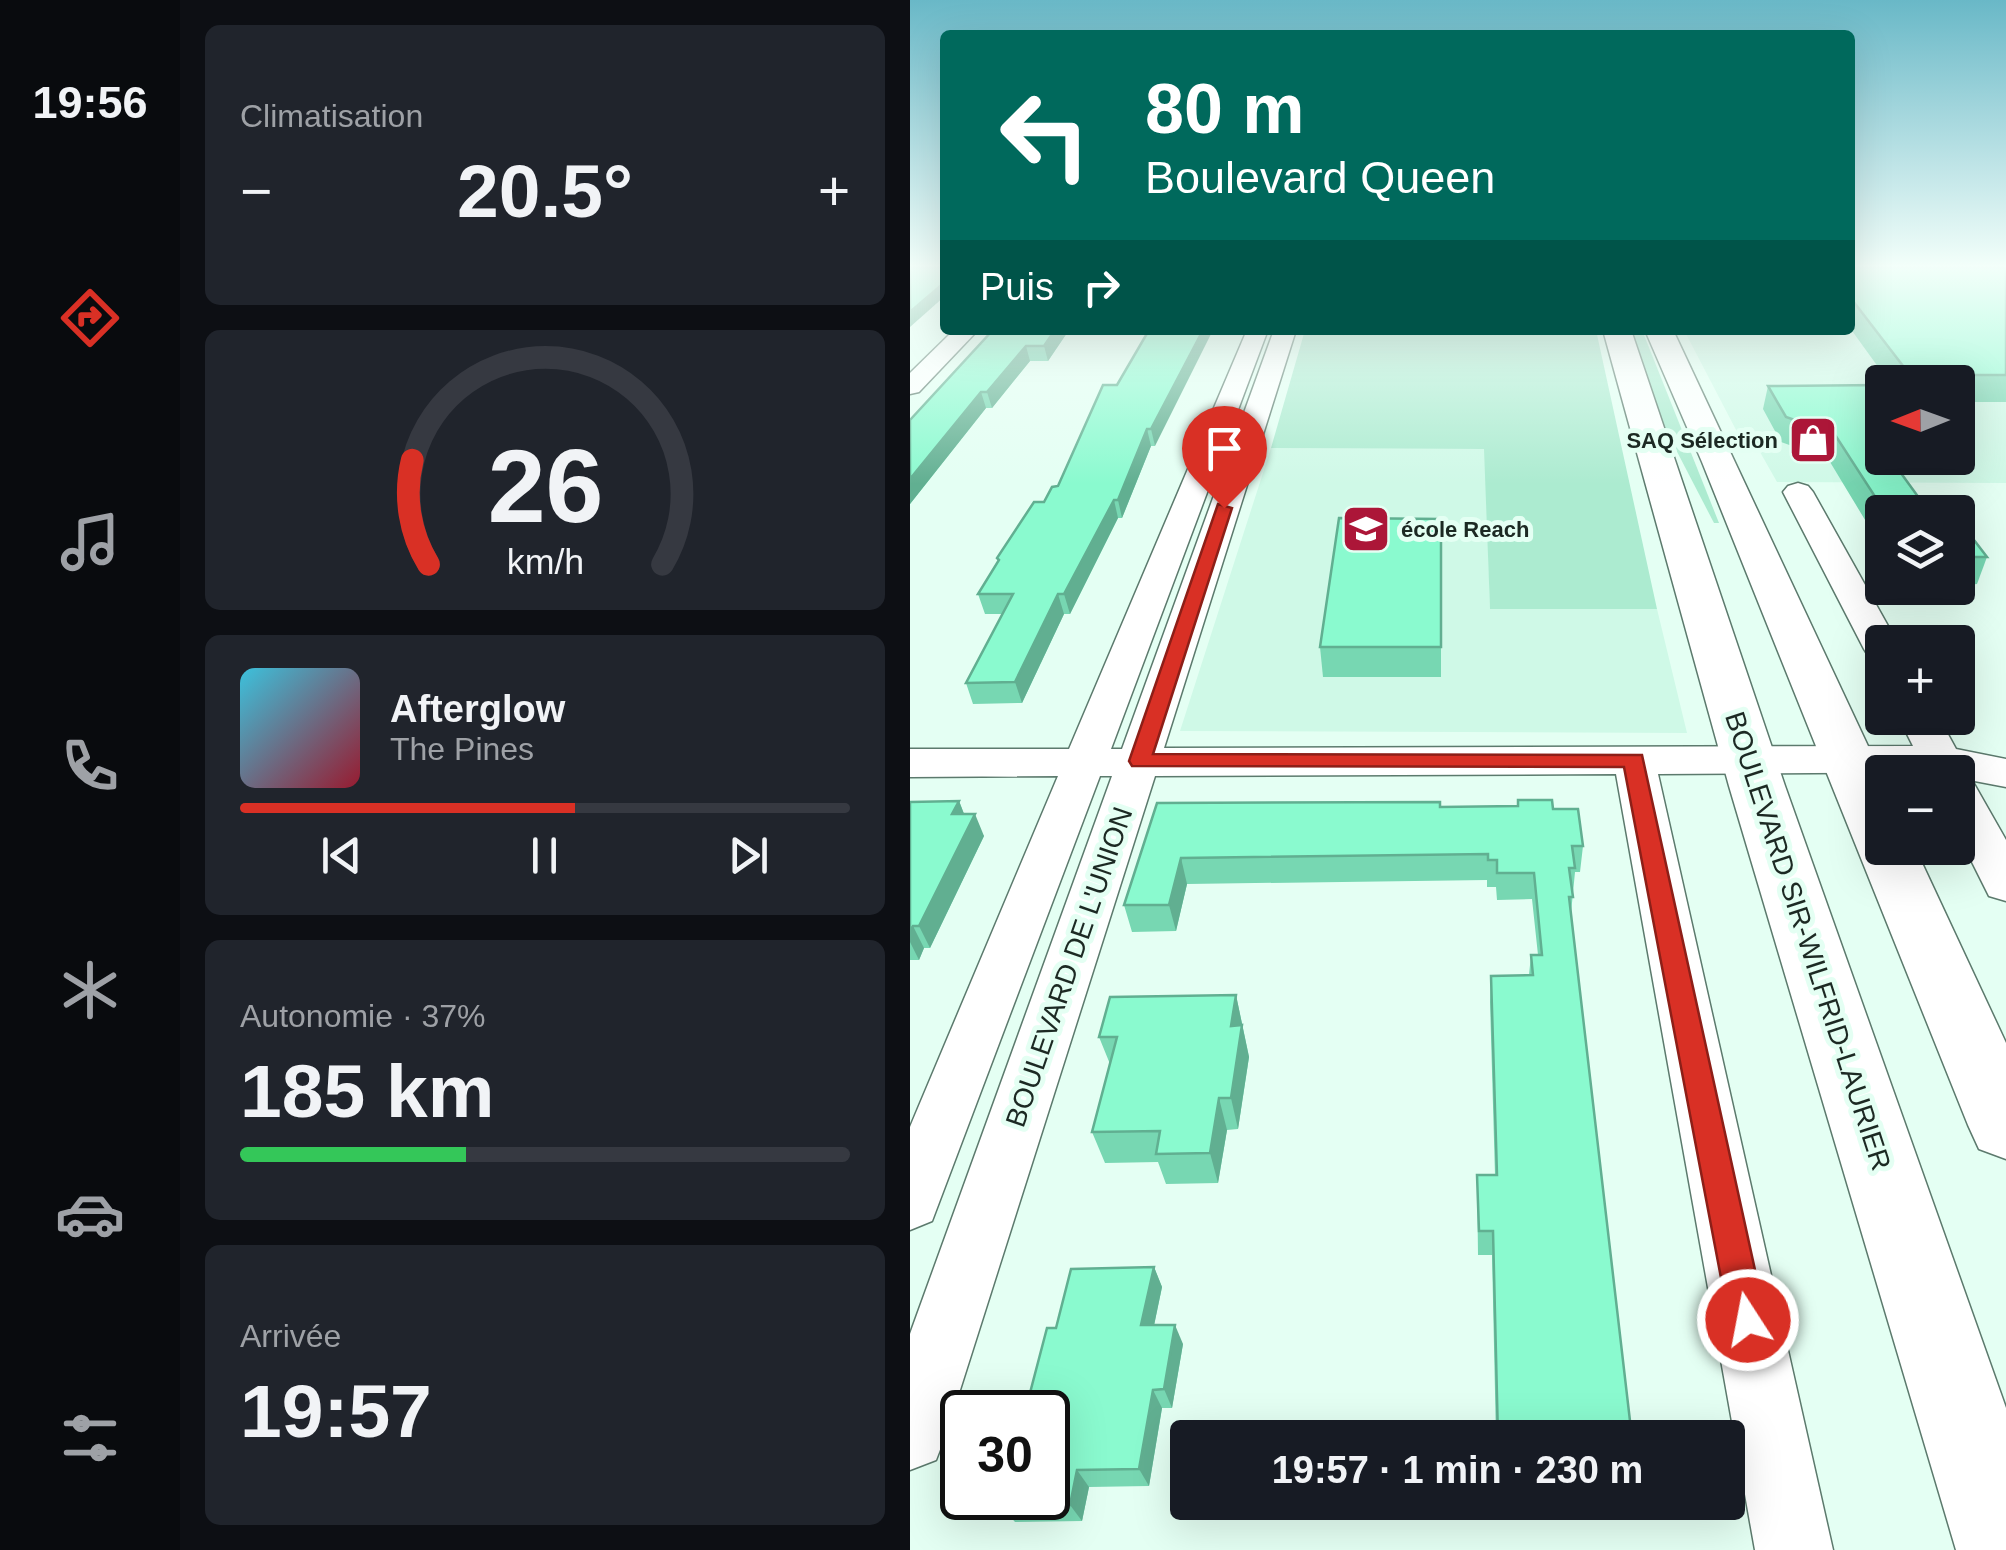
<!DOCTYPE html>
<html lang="fr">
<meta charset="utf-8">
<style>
body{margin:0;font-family:Helvetica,sans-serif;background:#20242c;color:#f1f3f6;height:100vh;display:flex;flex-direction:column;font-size:38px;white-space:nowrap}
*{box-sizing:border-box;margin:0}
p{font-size:32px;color:#9ea1a6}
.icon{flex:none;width:55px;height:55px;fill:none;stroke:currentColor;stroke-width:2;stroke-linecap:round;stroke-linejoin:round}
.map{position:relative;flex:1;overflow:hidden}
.sheet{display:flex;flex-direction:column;gap:25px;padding:25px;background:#0d0f14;width:730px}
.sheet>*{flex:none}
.hud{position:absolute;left:30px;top:30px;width:915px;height:305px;border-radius:10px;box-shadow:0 10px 40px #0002;background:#00695c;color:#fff;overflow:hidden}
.needle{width:65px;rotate:269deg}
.buttons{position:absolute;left:955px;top:365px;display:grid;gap:20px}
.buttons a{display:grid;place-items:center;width:110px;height:110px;border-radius:10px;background:#171b24;box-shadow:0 10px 40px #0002;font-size:50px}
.speed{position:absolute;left:30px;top:1390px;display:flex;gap:20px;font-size:50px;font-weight:700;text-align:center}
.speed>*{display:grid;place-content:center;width:130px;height:130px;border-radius:50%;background:#171b24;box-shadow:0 10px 40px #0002;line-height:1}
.speed .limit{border:5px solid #111;border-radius:15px;background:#fff;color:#111}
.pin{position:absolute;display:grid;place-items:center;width:85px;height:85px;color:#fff;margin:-102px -42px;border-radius:50% 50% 50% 0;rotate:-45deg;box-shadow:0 0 10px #0007}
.pin .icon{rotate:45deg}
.me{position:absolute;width:110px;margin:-55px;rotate:349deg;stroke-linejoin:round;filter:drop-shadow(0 0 8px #0008)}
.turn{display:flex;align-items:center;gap:35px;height:210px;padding:0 40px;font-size:45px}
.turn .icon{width:130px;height:130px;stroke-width:2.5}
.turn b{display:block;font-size:70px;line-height:85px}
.then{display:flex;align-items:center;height:95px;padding:0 40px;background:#0003;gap:20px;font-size:38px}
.big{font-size:75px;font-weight:800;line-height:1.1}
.sheet .widget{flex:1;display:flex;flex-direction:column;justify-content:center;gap:15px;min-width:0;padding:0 35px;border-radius:15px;background:#20242c}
.sheet .dial{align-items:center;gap:0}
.dial svg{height:260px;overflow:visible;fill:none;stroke:#363941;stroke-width:7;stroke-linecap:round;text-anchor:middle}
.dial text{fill:#f1f3f6;stroke:none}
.song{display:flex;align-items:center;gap:30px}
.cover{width:120px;height:120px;border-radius:15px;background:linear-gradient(135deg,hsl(190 70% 55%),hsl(350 70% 35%))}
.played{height:10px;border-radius:5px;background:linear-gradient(90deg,#d93025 55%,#363941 55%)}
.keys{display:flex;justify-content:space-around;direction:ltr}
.heat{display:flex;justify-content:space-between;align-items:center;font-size:55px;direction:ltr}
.charge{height:15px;border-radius:8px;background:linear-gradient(90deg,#34c759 37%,#363941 0)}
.trip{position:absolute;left:260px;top:1420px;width:575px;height:100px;border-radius:10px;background:#171b24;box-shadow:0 10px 40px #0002;font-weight:800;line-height:100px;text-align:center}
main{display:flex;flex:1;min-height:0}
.dock{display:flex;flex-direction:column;width:180px;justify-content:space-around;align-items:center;background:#090b0e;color:#9ea1a6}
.dock .icon{width:70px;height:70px}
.dock .current{color:#d93025}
.dock b{font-size:45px;color:#f1f3f6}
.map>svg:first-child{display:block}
.built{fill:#cff9e7;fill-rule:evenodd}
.green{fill:#acebd0}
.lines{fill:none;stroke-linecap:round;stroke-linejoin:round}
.minor-casing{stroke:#5c7a6d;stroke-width:3}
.primary-casing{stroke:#5c7a6d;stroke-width:3}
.minor{fill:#fff;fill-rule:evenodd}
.primary{fill:#fff;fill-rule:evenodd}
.wall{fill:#77d7b2}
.shaded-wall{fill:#61af91}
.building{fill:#8afacf;stroke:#61af91;stroke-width:2.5}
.route{fill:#d93025;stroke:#8d1f18;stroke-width:2.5}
.labels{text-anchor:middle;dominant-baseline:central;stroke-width:10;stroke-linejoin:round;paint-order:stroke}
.far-poi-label{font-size:22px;font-weight:bold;fill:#1c2923;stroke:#e4fff3;text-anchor:end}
.street-label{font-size:28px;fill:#1c2923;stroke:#e4fff3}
</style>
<main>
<nav class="dock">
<b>19:56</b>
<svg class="icon current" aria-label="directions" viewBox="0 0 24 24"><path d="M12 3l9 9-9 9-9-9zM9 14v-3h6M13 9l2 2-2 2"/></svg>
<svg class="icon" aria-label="music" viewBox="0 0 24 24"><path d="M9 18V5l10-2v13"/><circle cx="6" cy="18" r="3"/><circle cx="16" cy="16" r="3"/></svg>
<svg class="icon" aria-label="phone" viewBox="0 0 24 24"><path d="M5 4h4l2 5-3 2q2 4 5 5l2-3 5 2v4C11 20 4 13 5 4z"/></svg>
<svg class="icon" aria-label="climate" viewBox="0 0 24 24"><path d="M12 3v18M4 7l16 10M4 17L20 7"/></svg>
<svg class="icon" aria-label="car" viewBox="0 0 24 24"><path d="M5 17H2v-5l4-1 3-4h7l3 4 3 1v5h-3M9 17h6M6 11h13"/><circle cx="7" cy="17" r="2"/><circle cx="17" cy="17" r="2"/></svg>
<svg class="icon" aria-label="filters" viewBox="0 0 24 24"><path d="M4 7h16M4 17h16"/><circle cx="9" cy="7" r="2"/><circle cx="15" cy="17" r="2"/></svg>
</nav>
<section class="sheet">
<div class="widget"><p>Climatisation</p>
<div class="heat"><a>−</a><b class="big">20.5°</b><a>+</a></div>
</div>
<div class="widget dial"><svg viewBox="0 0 100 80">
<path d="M14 69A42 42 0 1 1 86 69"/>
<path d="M14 69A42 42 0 0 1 9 37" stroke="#d93025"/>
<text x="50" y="56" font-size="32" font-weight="700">26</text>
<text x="50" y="72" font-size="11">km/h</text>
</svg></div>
<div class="widget">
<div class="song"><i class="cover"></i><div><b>Afterglow</b><p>The Pines</p></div></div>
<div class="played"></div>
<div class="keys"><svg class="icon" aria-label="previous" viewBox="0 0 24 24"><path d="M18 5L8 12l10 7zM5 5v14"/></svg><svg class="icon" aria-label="pause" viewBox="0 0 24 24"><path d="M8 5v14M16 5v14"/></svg><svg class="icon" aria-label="next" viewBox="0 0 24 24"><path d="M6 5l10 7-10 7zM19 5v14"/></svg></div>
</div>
<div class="widget"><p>Autonomie · 37%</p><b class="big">185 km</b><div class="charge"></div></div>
<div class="widget"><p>Arrivée</p><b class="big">19:57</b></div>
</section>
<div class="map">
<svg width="1096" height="1550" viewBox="0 0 1096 1550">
<rect width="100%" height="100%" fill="#e4fff3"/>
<!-- built -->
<g class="built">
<path d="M940,267L1096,320V483L867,482L850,452L837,451L774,330H940ZM972,382H1048V458H972Z"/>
<polygon points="361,448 575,449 580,609 747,609 777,733 270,731"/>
</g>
<!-- green -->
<g class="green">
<polygon points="395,330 686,330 747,609 580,609 574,449 361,448"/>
<polygon points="721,330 732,330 809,523 804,523 748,415"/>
</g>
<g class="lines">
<!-- minor casing -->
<g class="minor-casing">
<g id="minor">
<polygon points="44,330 68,330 9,392 0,394 0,373"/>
<polygon points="337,330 353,330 356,335 201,749 212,749 364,330 386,330 254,748 1003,746 989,718 1029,718 1046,749 1096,759 1096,787 1054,779 1063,782 1096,840 1096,901 1079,896 1048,834 1048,772 748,774 923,1550 845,1550 706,774 245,776 36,1434 26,1460 0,1470 0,1334 202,776 190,776 22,1221 0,1230 0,1127 148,776 0,777 0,749 159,749"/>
<polygon points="888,483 898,486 903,492 987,642 972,642 972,660 959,657 954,649 873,492 878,486"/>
</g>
</g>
<!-- primary casing -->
<g class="primary-casing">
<g id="primary">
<polygon points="693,330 721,330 875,786 1096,1408 1096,1550 1046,1550 819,786"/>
<polygon points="735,330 763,330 972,776 972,848 1005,848 1096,1043 1096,1159 1069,1149 1058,1125 792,462"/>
</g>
</g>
<!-- minor -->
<use href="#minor" class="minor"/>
<!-- primary -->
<use href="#primary" class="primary"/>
</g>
<!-- wall -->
<g class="wall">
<polygon points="940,267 1096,267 1096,402 1048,402 1048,382 979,382 940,328"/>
<polygon points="83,330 159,330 138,361 120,361 82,408 76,408 0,504 0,420"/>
<polygon points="239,330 245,446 241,446 212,518 208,518 160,614 154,614 112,703 63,704 56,683 93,614 75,614 68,594 88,562 87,558 148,486"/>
<polygon points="858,386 972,390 972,458 1009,498 1043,512 972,512 972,548 914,452 899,452 871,442 853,409"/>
<polygon points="531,519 531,677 413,677 410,647"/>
<polygon points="1048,519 1077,557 1067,584 1048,586"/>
<polygon points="997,588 1047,588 1045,594 1001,594"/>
<polygon points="49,801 54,814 74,836 20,948 14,948 9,960 0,960 0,802"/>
<polygon points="247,803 643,809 673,846 670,872 665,872 661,913 722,1438 586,1438 582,1255 568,1255 567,1175 585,1175 580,1002 581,976 619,975 621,955 628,955 622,899 587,900 586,887 577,887 577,880 277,884 266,931 222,932 214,905"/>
<polygon points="326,995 339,1057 328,1129 317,1130 308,1183 256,1184 248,1162 195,1163 182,1132 200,1064 189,1037"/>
<polygon points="244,1267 252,1287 244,1325 273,1344 262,1408 252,1408 239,1486 179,1487 172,1521 105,1522 91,1506 146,1328"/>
<polygon points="588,1502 721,1502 588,1504"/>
</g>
<!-- shaded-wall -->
<g class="shaded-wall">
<polygon points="35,282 35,296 0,327 0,312"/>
<polygon points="145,330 159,330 138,361 134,346"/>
<polygon points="293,330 303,330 245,446 241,429"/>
<polygon points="116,346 120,361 82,408 77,392"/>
<polygon points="71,392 76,408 0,504 0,479"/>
<polygon points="237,429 241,446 212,518 208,500"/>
<polygon points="204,500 208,518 160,614 154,594"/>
<polygon points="148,594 154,614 112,703 105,682"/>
<polygon points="49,801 58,824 42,814"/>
<polygon points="65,814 74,836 20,948 9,926"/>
<polygon points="271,858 277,884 266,931 259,905"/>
<polygon points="3,926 14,948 9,960 0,942 0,932"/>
<polygon points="326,995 339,1057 328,1129 321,1098 321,1026"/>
<polygon points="309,1098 317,1130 308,1183 300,1153"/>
<polygon points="244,1267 252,1287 240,1345 231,1325"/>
<polygon points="265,1325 273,1344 262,1408 254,1389"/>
<polygon points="243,1390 252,1408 239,1486 229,1469"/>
<polygon points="167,1470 179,1487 172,1521 160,1505"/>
</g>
<!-- building -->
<g class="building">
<polygon points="0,267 35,267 35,282 0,312"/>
<polygon points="940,267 1096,267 1096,375 1000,375 940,297"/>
<polygon points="83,330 145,330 134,346 116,346 77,392 71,392 0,479 0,420"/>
<polygon points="239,330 293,330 241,429 237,429 208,500 204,500 154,594 148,594 105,682 56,683 103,594 68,594 89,560 87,558 124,502 134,502 142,487 148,486 193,385 207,385"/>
<polygon points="969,385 972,390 972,428 959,428 972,446 972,458 980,458 1009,498 1031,498 1043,512 975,512 920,427 905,427 876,417 858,386"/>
<polygon points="429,518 531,519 531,647 410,647"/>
<polygon points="1048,519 1077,557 1048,557 1054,566 1048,566"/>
<polygon points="608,800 642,800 643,809 668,809 673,846 662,846 665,868 659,868 663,897 659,897 722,1438 588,1438 583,1231 569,1231 567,1175 587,1175 581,976 623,975 621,955 632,955 624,873 587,873 587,860 578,860 578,854 271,858 259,905 214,905 247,803 530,802 530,807 608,806"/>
<polygon points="49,801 42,814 65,814 9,926 3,926 0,932 0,802"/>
<polygon points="326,995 321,1026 332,1025 321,1098 309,1098 300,1153 246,1154 250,1131 182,1132 207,1037 189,1037 200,997"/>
<polygon points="244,1267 231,1325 265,1325 254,1389 243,1390 229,1469 167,1470 160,1505 91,1506 93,1498 138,1498 138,1412 115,1412 137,1328 146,1328 161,1269"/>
</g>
<!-- sky -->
<linearGradient id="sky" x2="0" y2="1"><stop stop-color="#69b8c7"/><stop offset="0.55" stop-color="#f3fffa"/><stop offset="1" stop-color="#f3fffa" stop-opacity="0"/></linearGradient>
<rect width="1096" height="484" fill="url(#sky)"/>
<!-- route -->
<polygon class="route" points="308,504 322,508 243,754 732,755 856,1320 850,1333 838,1339 825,1333 819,1320 714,767 222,766 219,761"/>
<!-- icons -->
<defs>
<g id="shop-square" transform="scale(2.5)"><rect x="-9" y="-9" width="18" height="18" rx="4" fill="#ac1638" stroke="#e4fff3"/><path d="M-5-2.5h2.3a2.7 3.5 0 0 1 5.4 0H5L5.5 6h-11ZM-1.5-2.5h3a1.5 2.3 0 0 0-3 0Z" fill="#fff"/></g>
<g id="school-square" transform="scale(2.5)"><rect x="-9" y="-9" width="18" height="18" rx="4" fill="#ac1638" stroke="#e4fff3"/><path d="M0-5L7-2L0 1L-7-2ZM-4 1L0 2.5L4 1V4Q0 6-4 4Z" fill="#fff"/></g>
</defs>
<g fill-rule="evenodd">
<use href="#shop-square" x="903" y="440"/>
<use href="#school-square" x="456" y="529"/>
</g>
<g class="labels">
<!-- far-poi labels -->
<g class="far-poi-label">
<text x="868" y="440">SAQ Sélection</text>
<text x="491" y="529" text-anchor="start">école Reach</text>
</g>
<!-- street labels -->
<g class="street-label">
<text transform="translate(898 941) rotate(72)">BOULEVARD SIR-WILFRID-LAURIER</text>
<text transform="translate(159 967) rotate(-71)">BOULEVARD DE L'UNION</text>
</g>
</g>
</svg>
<div class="buttons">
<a><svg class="needle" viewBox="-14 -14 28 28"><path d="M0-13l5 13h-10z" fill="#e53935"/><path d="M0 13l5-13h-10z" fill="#9ea1a6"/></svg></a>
<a><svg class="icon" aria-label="layers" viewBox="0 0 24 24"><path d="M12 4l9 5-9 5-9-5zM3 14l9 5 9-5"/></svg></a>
<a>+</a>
<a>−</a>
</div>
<div class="speed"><div class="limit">30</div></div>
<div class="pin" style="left:314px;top:508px;background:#d93025"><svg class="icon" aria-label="arrive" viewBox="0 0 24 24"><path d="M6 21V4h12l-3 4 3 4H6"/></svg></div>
<svg class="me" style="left:838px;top:1320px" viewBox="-20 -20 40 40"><circle r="17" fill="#d93025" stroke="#fff" stroke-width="3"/><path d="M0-11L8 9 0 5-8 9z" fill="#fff"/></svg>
<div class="trip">19:57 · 1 min · 230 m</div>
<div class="hud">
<div class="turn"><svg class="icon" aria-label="left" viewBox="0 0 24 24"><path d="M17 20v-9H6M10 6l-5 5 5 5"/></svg><div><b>80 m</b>Boulevard Queen</div></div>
<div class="then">Puis<svg class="icon" aria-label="right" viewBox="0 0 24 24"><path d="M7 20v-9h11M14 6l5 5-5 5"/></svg></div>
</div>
</div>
</main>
